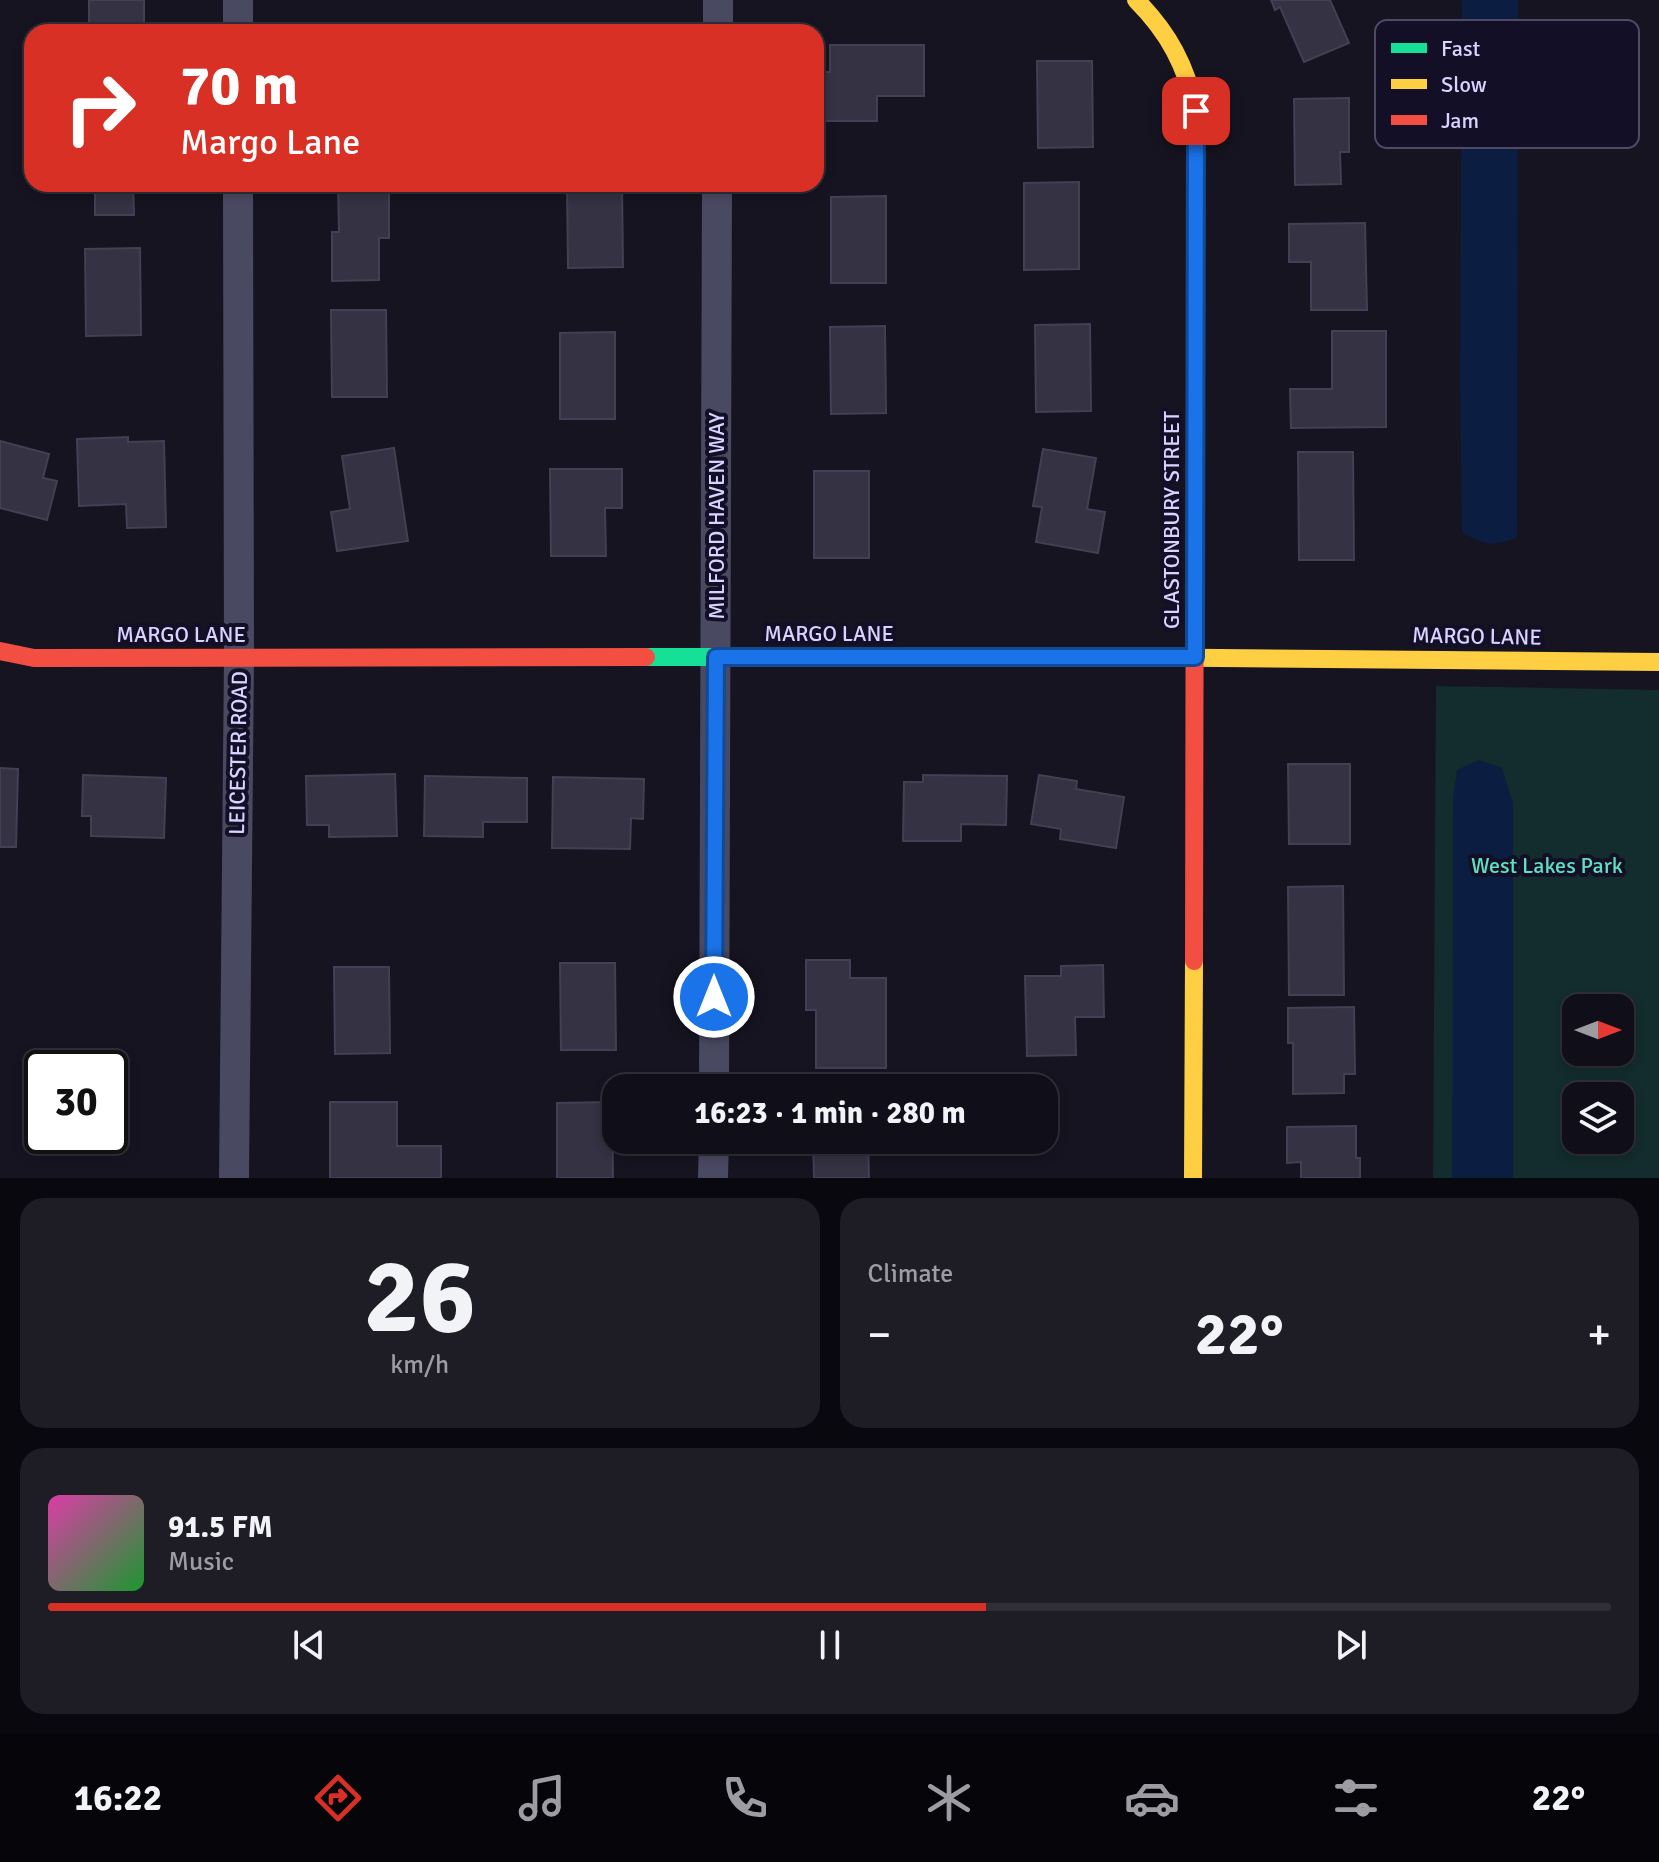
<!DOCTYPE html>
<meta charset="utf-8">
<style>
body{margin:0;font-family:Signika,sans-serif;background:#1e1d26;color:#f1f3f6;height:100vh;display:flex;flex-direction:column;font-size:30px;white-space:nowrap}
*{box-sizing:border-box;margin:0}
p{font-size:26px;color:#9c9ca2}
.icon{flex:none;width:44px;height:44px;fill:none;stroke:currentColor;stroke-width:2;stroke-linecap:round;stroke-linejoin:round}
.map{position:relative;height:1178px;overflow:hidden}
.details{display:flex;flex-direction:column;gap:20px;padding:20px;background:#09080e;flex:1}
.details>*{flex:none}
.guide{position:absolute;left:24px;top:24px;width:800px;height:168px;border-radius:24px;box-shadow:0 4px 12px #0003,0 0 0 2px #302f38;background:#d93025;color:#fff;overflow:hidden}
.needle{width:52px;rotate:90deg}
.tools{position:absolute;left:1562px;top:994px;display:grid;gap:16px}
.tools a{display:grid;place-items:center;width:72px;height:72px;border-radius:16px;background:#100f19;box-shadow:0 4px 12px #0003,0 0 0 2px #302f38;font-size:40px}
.speed{position:absolute;left:24px;top:1050px;display:flex;gap:16px;font-size:40px;font-weight:700;text-align:center}
.speed>*{display:grid;place-content:center;width:104px;height:104px;border-radius:50%;background:#100f19;box-shadow:0 4px 12px #0003,0 0 0 2px #302f38;line-height:1}
.speed .limit{border:4px solid #111;border-radius:12px;background:#fff;color:#111}
.pin{position:absolute;display:grid;place-items:center;width:68px;height:68px;color:#fff;margin:-34px;border-radius:16px;box-shadow:0 4px 12px #0006}
.me{position:absolute;width:88px;margin:-44px;rotate:0deg;stroke-linejoin:round;filter:drop-shadow(0 0 6px #0008)}
.turn{display:flex;align-items:center;gap:28px;height:168px;padding:0 24px;font-size:36px}
.turn .icon{width:104px;height:104px;stroke-width:2.5}
.turn b{display:block;font-size:56px;line-height:68px}
.big{font-size:60px;font-weight:700;line-height:1.1}
.details .widget{flex:1;display:flex;flex-direction:column;justify-content:center;gap:12px;min-width:0;padding:0 28px;border-radius:24px;background:#1e1d26}
.details .dial{align-items:center;gap:0}
.dial b{font-size:104px;line-height:1}
.song{display:flex;align-items:center;gap:24px}
.cover{width:96px;height:96px;border-radius:12px;background:linear-gradient(135deg,hsl(320 70% 55%),hsl(130 70% 35%))}
.played{height:8px;border-radius:4px;background:linear-gradient(90deg,#d93025 60%,#302f38 60%)}
.keys{display:flex;justify-content:space-around;direction:ltr}
.heat{display:flex;justify-content:space-between;align-items:center;font-size:44px;direction:ltr}
.details .tiles{flex:1;display:grid;gap:20px;grid-template-columns:1fr 1fr}
.widget:last-child{grid-column:span 2}
.trip{position:absolute;left:602px;top:1074px;width:456px;height:80px;border-radius:24px;background:#100f19;box-shadow:0 4px 12px #0003,0 0 0 2px #302f38;font-weight:700;line-height:80px;text-align:center}
.tab-bar{display:flex;height:128px;justify-content:space-around;align-items:center;background:#06060a;color:#9c9ca2}
.tab-bar .icon{width:56px;height:56px}
.tab-bar .current{color:#d93025}
.tab-bar b{font-size:36px;color:#f1f3f6}
.map>svg:first-child{display:block}
.green{fill:#132c2d;fill-rule:evenodd}
.water{fill:#0b1e41}
.building{fill:#343243;stroke:#433f54;stroke-width:2}
.lines{fill:none;stroke-linecap:round;stroke-linejoin:round}
.street{stroke:#4a4962;stroke-width:30}
.fast{stroke:#16e098;stroke-width:18}
.slow{stroke:#ffcf43;stroke-width:18}
.jam{stroke:#f24e42;stroke-width:18}
.route-casing{stroke:#114b97;stroke-width:20}
.route{stroke:#1a73e8;stroke-width:14}
.labels{text-anchor:middle;dominant-baseline:central;stroke-width:8;stroke-linejoin:round;paint-order:stroke}
.street-label{font-size:22px;fill:#d9d4ff;stroke:#130f26}
.park-label{font-size:22px;fill:#5fe0c0;stroke:#130f26}
.key{fill:#130f26;stroke:#4e4a67;stroke-width:2}
.key-label{font-size:22px;fill:#d9d4ff}
</style>
<div class="map">
<svg width="1659" height="1178" viewBox="0 0 1659 1178">
<rect width="100%" height="100%" fill="#161421"/>
<!-- green -->
<path class="green" d="M1436,686L1659,690V1178H1433ZM1576,1008H1620V1052H1576ZM1576,1096H1620V1140H1576Z"/>
<!-- water -->
<g class="water">
<path d="M1462,0H1518L1517,538C1491,546 1486,546 1462,532L1460,382Z"/>
<polygon points="1479,760 1502,768 1513,803 1513,1178 1452,1178 1453,800 1457,770"/>
</g>
<!-- building -->
<g class="building">
<rect x="89" y="0" width="55" height="32"/>
<polygon points="1271,0 1330,0 1349,43 1304,62 1280,7 1275,10"/>
<polygon points="830,45 924,45 924,96 877,96 877,121 816,121 816,72 830,72"/>
<polygon points="1037,61 1092,61 1093,147 1038,148"/>
<polygon points="1349,98 1349,152 1340,152 1341,184 1295,185 1294,99"/>
<polygon points="1079,182 1079,269 1024,270 1024,183"/>
<polygon points="95,184 133,184 134,215 95,215"/>
<polygon points="338,184 389,184 389,238 379,238 379,280 332,281 332,232 339,232"/>
<polygon points="567,184 622,184 623,267 568,268"/>
<polygon points="886,196 886,283 831,283 831,197"/>
<polygon points="1365,223 1367,310 1311,310 1311,262 1289,262 1289,224"/>
<polygon points="140,248 141,335 86,336 85,249"/>
<polygon points="331,310 386,310 387,397 332,397"/>
<polygon points="1090,324 1091,411 1036,412 1035,325"/>
<polygon points="885,326 886,413 831,414 830,327"/>
<polygon points="1332,331 1386,331 1386,427 1291,428 1290,389 1332,389"/>
<polygon points="615,332 615,419 560,419 560,333"/>
<polygon points="128,437 128,442 164,441 166,527 127,528 126,504 79,506 77,439"/>
<polygon points="0,441 49,454 43,478 57,481 47,520 0,508"/>
<polygon points="394,448 408,541 337,551 331,512 350,509 342,456"/>
<polygon points="1043,449 1096,458 1087,509 1105,512 1098,553 1036,542 1042,507 1033,506"/>
<polygon points="1298,452 1353,452 1354,560 1299,560"/>
<polygon points="550,469 622,469 622,508 605,508 606,556 551,556"/>
<rect x="814" y="471" width="55" height="87"/>
<polygon points="1288,764 1350,764 1350,844 1289,844"/>
<polygon points="0,768 18,769 16,847 0,847"/>
<polygon points="395,774 397,836 329,837 329,825 307,825 306,776"/>
<polygon points="83,775 166,778 164,838 91,836 91,816 82,816"/>
<polygon points="923,775 1007,776 1006,825 961,824 961,841 903,841 904,782 923,782"/>
<polygon points="1039,775 1077,781 1076,789 1124,797 1116,848 1060,839 1061,829 1031,824"/>
<polygon points="425,776 527,778 527,822 483,822 483,837 424,836"/>
<polygon points="553,777 644,779 643,819 631,818 630,849 552,848"/>
<polygon points="1343,886 1344,995 1289,995 1288,887"/>
<polygon points="806,960 850,960 850,978 886,978 886,1068 816,1068 816,1010 806,1010"/>
<polygon points="560,963 615,963 616,1050 561,1050"/>
<polygon points="1103,965 1104,1017 1075,1017 1076,1055 1027,1056 1025,976 1061,976 1061,966"/>
<polygon points="334,967 389,967 390,1053 335,1054"/>
<polygon points="1354,1007 1355,1074 1344,1074 1344,1093 1293,1094 1293,1043 1288,1043 1288,1008"/>
<polygon points="330,1102 397,1102 397,1146 441,1146 441,1178 330,1178"/>
<polygon points="612,1102 613,1178 557,1178 557,1103"/>
<polygon points="1356,1126 1356,1158 1360,1158 1360,1178 1301,1178 1301,1162 1287,1163 1287,1127"/>
<polygon points="813,1140 868,1140 869,1178 814,1178"/>
</g>
<g class="lines">
<!-- street -->
<g class="street">
<polyline points="238,0 238,32"/>
<polyline points="718,32 718,0"/>
<polyline points="714,1088 717,184"/>
<polyline points="234,1178 239,657 238,184"/>
<polyline points="713,1178 714,1140"/>
</g>
<!-- fast -->
<polyline class="fast" points="646,657 1114,657"/>
<!-- slow -->
<g class="slow">
<path d="M1136,0C1169,33 1186,66 1196,111L1195,421"/>
<polyline points="1114,657 1659,662"/>
<polyline points="1193,1178 1194,961"/>
</g>
<!-- jam -->
<g class="jam">
<polyline points="0,651 34,658 646,657"/>
<polyline points="1194,961 1195,421"/>
</g>
</g>
<g class="lines">
<!-- route casing -->
<g class="route-casing">
<polyline id="route" points="714,997 716,657 1195,657 1196,111"/>
</g>
<!-- route -->
<use href="#route" class="route"/>
</g>
<g class="labels">
<!-- street labels -->
<g class="street-label">
<text transform="translate(716 516) rotate(-90)">MILFORD HAVEN WAY</text>
<text transform="translate(1171 520) rotate(-90)">GLASTONBURY STREET</text>
<text x="829" y="633">MARGO LANE</text>
<text x="181" y="634">MARGO LANE</text>
<text transform="translate(1477 636) rotate(1)">MARGO LANE</text>
<text transform="translate(238 753) rotate(-89)">LEICESTER ROAD</text>
</g>
<!-- park labels -->
<g class="park-label">
<text x="1547" y="865">West Lakes Park</text>
</g>
</g>
<!-- legend -->
<rect x="1375" y="20" width="264" height="128" rx="12" class="key"/>
<rect x="1391" y="43" width="36" height="10" fill="#16e098"/>
<rect x="1391" y="79" width="36" height="10" fill="#ffcf43"/>
<rect x="1391" y="115" width="36" height="10" fill="#f24e42"/>
<g class="key-label">
<text x="1441" y="56">Fast</text>
<text x="1441" y="92">Slow</text>
<text x="1441" y="128">Jam</text>
</g>
</svg>
<div class="tools">
<a><svg class="needle" viewBox="-14 -14 28 28"><path d="M0-13l5 13h-10z" fill="#e53935"/><path d="M0 13l5-13h-10z" fill="#9c9ca2"/></svg></a>
<a><svg class="icon" aria-label="layers" viewBox="0 0 24 24"><path d="M12 4l9 5-9 5-9-5zM3 14l9 5 9-5"/></svg></a>
</div>
<div class="speed"><div class="limit">30</div></div>
<div class="pin" style="left:1196px;top:111px;background:#d93025"><svg class="icon" aria-label="arrive" viewBox="0 0 24 24"><path d="M6 21V4h12l-3 4 3 4H6"/></svg></div>
<svg class="me" style="left:714px;top:997px" viewBox="-20 -20 40 40"><circle r="17" fill="#1a73e8" stroke="#fff" stroke-width="3"/><path d="M0-11L8 9 0 5-8 9z" fill="#fff"/></svg>
<div class="trip">16:23 · 1 min · 280 m</div>
<div class="guide">
<div class="turn"><svg class="icon" aria-label="right" viewBox="0 0 24 24"><path d="M7 20v-9h11M14 6l5 5-5 5"/></svg><div><b>70 m</b>Margo Lane</div></div>
</div>
</div>
<section class="details">
<div class="tiles">
<div class="widget dial"><b>26</b><p>km/h</p></div>
<div class="widget"><p>Climate</p>
<div class="heat"><a>−</a><b class="big">22°</b><a>+</a></div>
</div>
<div class="widget">
<div class="song"><i class="cover"></i><div><b>91.5 FM</b><p>Music</p></div></div>
<div class="played"></div>
<div class="keys"><svg class="icon" aria-label="previous" viewBox="0 0 24 24"><path d="M18 5L8 12l10 7zM5 5v14"/></svg><svg class="icon" aria-label="pause" viewBox="0 0 24 24"><path d="M8 5v14M16 5v14"/></svg><svg class="icon" aria-label="next" viewBox="0 0 24 24"><path d="M6 5l10 7-10 7zM19 5v14"/></svg></div>
</div>
</div>
</section>
<nav class="tab-bar">
<b>16:22</b>
<svg class="icon current" aria-label="directions" viewBox="0 0 24 24"><path d="M12 3l9 9-9 9-9-9zM9 14v-3h6M13 9l2 2-2 2"/></svg>
<svg class="icon" aria-label="music" viewBox="0 0 24 24"><path d="M9 18V5l10-2v13"/><circle cx="6" cy="18" r="3"/><circle cx="16" cy="16" r="3"/></svg>
<svg class="icon" aria-label="phone" viewBox="0 0 24 24"><path d="M5 4h4l2 5-3 2q2 4 5 5l2-3 5 2v4C11 20 4 13 5 4z"/></svg>
<svg class="icon" aria-label="climate" viewBox="0 0 24 24"><path d="M12 3v18M4 7l16 10M4 17L20 7"/></svg>
<svg class="icon" aria-label="car" viewBox="0 0 24 24"><path d="M5 17H2v-5l4-1 3-4h7l3 4 3 1v5h-3M9 17h6M6 11h13"/><circle cx="7" cy="17" r="2"/><circle cx="17" cy="17" r="2"/></svg>
<svg class="icon" aria-label="filters" viewBox="0 0 24 24"><path d="M4 7h16M4 17h16"/><circle cx="9" cy="7" r="2"/><circle cx="15" cy="17" r="2"/></svg>
<b>22°</b>
</nav>
